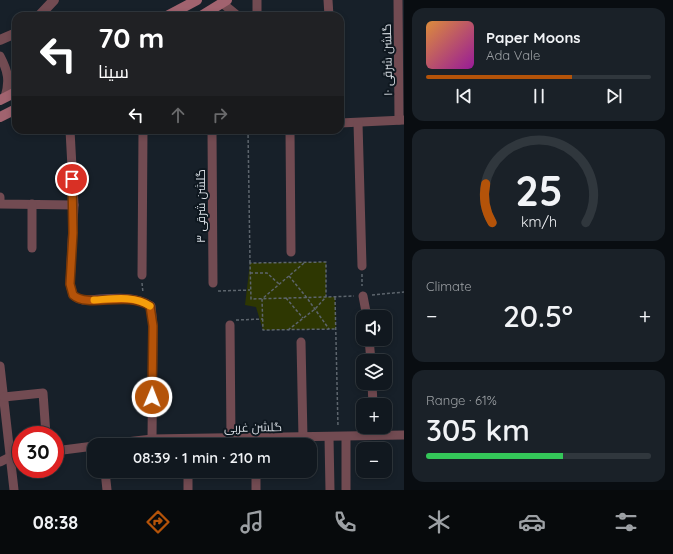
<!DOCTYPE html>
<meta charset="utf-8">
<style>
body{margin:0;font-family:Quicksand,Cairo,sans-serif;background:#1a2128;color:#f1f3f6;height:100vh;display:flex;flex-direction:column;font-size:15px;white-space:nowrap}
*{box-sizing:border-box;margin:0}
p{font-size:13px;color:#9ca0a4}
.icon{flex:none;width:22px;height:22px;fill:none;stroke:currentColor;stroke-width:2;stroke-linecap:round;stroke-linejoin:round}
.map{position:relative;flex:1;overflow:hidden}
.details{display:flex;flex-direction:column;gap:8px;padding:8px;background:#090d11;width:269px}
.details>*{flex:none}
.banner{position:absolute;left:12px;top:12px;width:332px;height:122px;border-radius:12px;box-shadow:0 2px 6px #0003,0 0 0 1px #30373d;background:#202124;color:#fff;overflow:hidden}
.tools{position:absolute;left:356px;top:310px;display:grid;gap:8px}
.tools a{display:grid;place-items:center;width:36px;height:36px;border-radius:8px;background:#11181f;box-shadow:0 2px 6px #0003,0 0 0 1px #30373d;font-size:20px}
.speed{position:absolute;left:12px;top:426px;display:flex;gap:8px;font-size:20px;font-weight:700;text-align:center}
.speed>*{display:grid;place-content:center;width:52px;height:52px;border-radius:50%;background:#11181f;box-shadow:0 2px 6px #0003,0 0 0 1px #30373d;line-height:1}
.speed .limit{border:6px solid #d22;background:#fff;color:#111}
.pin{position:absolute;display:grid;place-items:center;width:34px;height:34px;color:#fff;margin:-17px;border:2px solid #fff;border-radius:50%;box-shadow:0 1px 4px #0007}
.me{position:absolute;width:44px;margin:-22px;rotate:1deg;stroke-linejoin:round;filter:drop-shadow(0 0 3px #0008)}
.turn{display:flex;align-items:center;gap:14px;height:84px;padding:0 20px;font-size:18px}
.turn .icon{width:52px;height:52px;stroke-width:2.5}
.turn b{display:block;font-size:28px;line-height:34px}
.lanes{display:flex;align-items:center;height:38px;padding:0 20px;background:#0003;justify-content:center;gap:20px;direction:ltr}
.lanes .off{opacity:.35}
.big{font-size:30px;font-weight:600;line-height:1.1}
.details .widget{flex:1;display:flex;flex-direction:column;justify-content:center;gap:6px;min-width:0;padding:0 14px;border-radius:12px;background:#1a2128}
.details .dial{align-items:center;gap:0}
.dial svg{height:104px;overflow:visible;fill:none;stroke:#30373d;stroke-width:7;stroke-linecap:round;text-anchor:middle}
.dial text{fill:#f1f3f6;stroke:none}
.song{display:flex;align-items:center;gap:12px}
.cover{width:48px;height:48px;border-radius:6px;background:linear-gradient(135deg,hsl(30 70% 55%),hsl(300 70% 35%))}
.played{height:4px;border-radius:2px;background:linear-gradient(90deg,#b45309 65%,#30373d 65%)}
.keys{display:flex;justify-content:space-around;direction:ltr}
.heat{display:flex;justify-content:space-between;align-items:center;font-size:22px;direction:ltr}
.charge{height:6px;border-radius:3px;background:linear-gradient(90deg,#34c759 61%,#30373d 0)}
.trip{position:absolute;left:87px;top:438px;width:230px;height:40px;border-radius:12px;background:#11181f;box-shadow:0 2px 6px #0003,0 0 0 1px #30373d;font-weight:600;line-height:40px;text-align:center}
.dock{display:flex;height:64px;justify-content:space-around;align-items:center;background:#070a0c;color:#9ca0a4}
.dock .icon{width:28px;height:28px}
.dock .active{color:#b45309}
.dock b{font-size:18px;color:#f1f3f6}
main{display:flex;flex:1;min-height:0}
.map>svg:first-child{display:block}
.green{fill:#2e3702}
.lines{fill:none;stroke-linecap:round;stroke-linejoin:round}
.path{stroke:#5d656d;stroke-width:1.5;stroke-dasharray:3 2;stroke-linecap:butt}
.minor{stroke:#724b52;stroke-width:9}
.tertiary{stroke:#724b52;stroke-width:10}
.secondary{stroke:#a1636f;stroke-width:10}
.route-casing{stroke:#753606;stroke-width:10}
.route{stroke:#b45309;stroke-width:7}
.slow{stroke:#f59e0b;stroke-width:7}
.labels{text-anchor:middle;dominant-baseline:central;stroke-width:4;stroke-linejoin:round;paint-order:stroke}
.street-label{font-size:12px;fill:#d7dde3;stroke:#0e171f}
</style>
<main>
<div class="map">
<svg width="404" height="490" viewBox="0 0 404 490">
<rect width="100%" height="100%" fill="#172029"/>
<!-- green -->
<polygon class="green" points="326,262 326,297 335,297 336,329 263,330 256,307 245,305 250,263"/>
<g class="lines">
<!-- path -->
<g class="path">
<polyline points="248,130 250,263"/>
<polyline points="304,263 262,299 263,330 336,329"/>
<polyline points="250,273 267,273 279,284"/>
<polyline points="362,274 362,286"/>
<polyline points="289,276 307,298 329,329"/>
<polyline points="142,283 143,293"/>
<polyline points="218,291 250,290"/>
<polyline points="372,295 404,292"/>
<polyline points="335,297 338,427"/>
<polyline points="286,298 303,318"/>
<polyline points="236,320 263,319"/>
<polyline points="288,330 315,309 326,297 326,262 250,263 251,299 326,297 354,296"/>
</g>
<!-- minor -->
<g class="minor">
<polyline points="257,0 257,16"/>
<polyline points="328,0 329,16"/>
<polyline points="398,0 399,120"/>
<polyline points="222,3 238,16"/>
<path d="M0,56C8,71 10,81 5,97"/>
<polyline points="340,123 404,120"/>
<polyline points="358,123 362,266"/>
<path d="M72,130H70L74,205L70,284L73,295L77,298L83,300C104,300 132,293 151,306L153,326L152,439"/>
<polyline points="212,130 213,283"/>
<polyline points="290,130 291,252"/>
<polyline points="0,197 0,204 74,205"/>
<polyline points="32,204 32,248"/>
<polyline points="142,275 143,130"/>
<polyline points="363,296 367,317"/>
<polyline points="230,325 231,439"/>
<polyline points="369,339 371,361"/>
<polyline points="301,342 303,438"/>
<polyline points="0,366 14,490"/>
<polyline points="372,383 373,405"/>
<polyline points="4,397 43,393 46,435"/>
<polyline points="329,437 330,490"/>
<polyline points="346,437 346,490"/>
<polyline points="101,445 152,439 404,435"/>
<polyline points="55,451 94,446"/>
<polyline points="0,462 10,457 21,456"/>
<polyline points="105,471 107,490"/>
<polyline points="188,471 188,490"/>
<polyline points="256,471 256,490"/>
</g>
<!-- tertiary -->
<g class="tertiary">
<polyline points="39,16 54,0"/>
<polyline points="0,40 16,33"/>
</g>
<!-- secondary -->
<g class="secondary">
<polyline points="167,16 197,0"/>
<polyline points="201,16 227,0"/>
<polyline points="0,100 16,92"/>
<polyline points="0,117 16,109"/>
</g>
</g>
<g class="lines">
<!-- route casing -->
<g class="route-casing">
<path id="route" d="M72,179L73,233L70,284L73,295C89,309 127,290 150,306L153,326L152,397"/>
</g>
<!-- route -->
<use href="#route" class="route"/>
<!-- slow -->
<path class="slow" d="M94,300C112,299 134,295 150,306"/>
</g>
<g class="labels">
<!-- street labels -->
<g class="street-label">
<text transform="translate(387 60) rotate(-91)">گلشن شرقی ۱۰</text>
<text transform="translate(200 206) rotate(-90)">گلشن شرقی ۳</text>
<text transform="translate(253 427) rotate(-1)">گلشن غربی</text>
</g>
</g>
</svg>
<div class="tools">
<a><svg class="icon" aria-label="sound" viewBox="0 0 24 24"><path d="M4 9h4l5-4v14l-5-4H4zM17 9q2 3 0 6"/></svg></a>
<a><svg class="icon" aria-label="layers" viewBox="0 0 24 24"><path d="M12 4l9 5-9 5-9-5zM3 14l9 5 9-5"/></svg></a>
<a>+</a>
<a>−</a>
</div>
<div class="speed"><div class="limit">30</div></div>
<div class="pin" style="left:72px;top:179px;background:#d93025"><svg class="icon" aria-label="arrive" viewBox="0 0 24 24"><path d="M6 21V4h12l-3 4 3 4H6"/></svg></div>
<svg class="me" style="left:152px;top:397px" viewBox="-20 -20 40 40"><circle r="17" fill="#b45309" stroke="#fff" stroke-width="3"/><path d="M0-11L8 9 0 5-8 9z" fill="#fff"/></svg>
<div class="trip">08:39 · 1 min · 210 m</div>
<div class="banner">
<div class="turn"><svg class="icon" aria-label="left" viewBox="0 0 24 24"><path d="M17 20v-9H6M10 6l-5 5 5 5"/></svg><div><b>70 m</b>سینا</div></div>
<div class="lanes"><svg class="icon" aria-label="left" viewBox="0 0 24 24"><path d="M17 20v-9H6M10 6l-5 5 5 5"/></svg><svg class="icon off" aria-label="ahead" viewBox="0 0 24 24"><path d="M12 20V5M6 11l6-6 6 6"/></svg><svg class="icon off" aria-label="right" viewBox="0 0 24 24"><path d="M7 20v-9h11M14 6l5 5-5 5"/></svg></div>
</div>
</div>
<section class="details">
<div class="widget">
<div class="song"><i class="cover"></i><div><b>Paper Moons</b><p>Ada Vale</p></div></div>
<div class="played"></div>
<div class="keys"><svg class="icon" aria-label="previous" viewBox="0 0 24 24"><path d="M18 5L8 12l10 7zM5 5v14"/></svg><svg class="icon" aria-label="pause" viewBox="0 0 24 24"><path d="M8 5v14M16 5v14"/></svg><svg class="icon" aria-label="next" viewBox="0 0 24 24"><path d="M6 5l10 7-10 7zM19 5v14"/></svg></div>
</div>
<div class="widget dial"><svg viewBox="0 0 100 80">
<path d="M14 69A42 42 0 1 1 86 69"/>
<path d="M14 69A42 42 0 0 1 9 39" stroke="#b45309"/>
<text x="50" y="56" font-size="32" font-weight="700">25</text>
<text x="50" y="72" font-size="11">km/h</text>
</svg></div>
<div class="widget"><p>Climate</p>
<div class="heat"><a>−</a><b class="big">20.5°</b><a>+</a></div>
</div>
<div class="widget"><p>Range · 61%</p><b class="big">305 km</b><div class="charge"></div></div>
</section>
</main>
<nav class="dock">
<b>08:38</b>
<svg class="icon active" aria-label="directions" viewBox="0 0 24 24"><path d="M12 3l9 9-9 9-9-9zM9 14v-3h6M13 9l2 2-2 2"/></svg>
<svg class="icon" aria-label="music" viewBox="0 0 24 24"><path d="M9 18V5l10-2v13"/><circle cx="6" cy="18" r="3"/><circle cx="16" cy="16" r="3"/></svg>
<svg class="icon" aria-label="phone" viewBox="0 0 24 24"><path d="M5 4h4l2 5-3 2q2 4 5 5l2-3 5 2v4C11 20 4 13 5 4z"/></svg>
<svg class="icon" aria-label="climate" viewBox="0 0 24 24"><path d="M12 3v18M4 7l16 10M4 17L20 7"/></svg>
<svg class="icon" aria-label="car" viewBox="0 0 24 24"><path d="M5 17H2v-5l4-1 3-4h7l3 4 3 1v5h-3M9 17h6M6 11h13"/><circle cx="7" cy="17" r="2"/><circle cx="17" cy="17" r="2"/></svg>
<svg class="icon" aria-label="filters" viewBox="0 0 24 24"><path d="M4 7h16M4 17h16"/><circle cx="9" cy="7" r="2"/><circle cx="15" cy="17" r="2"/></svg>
</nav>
